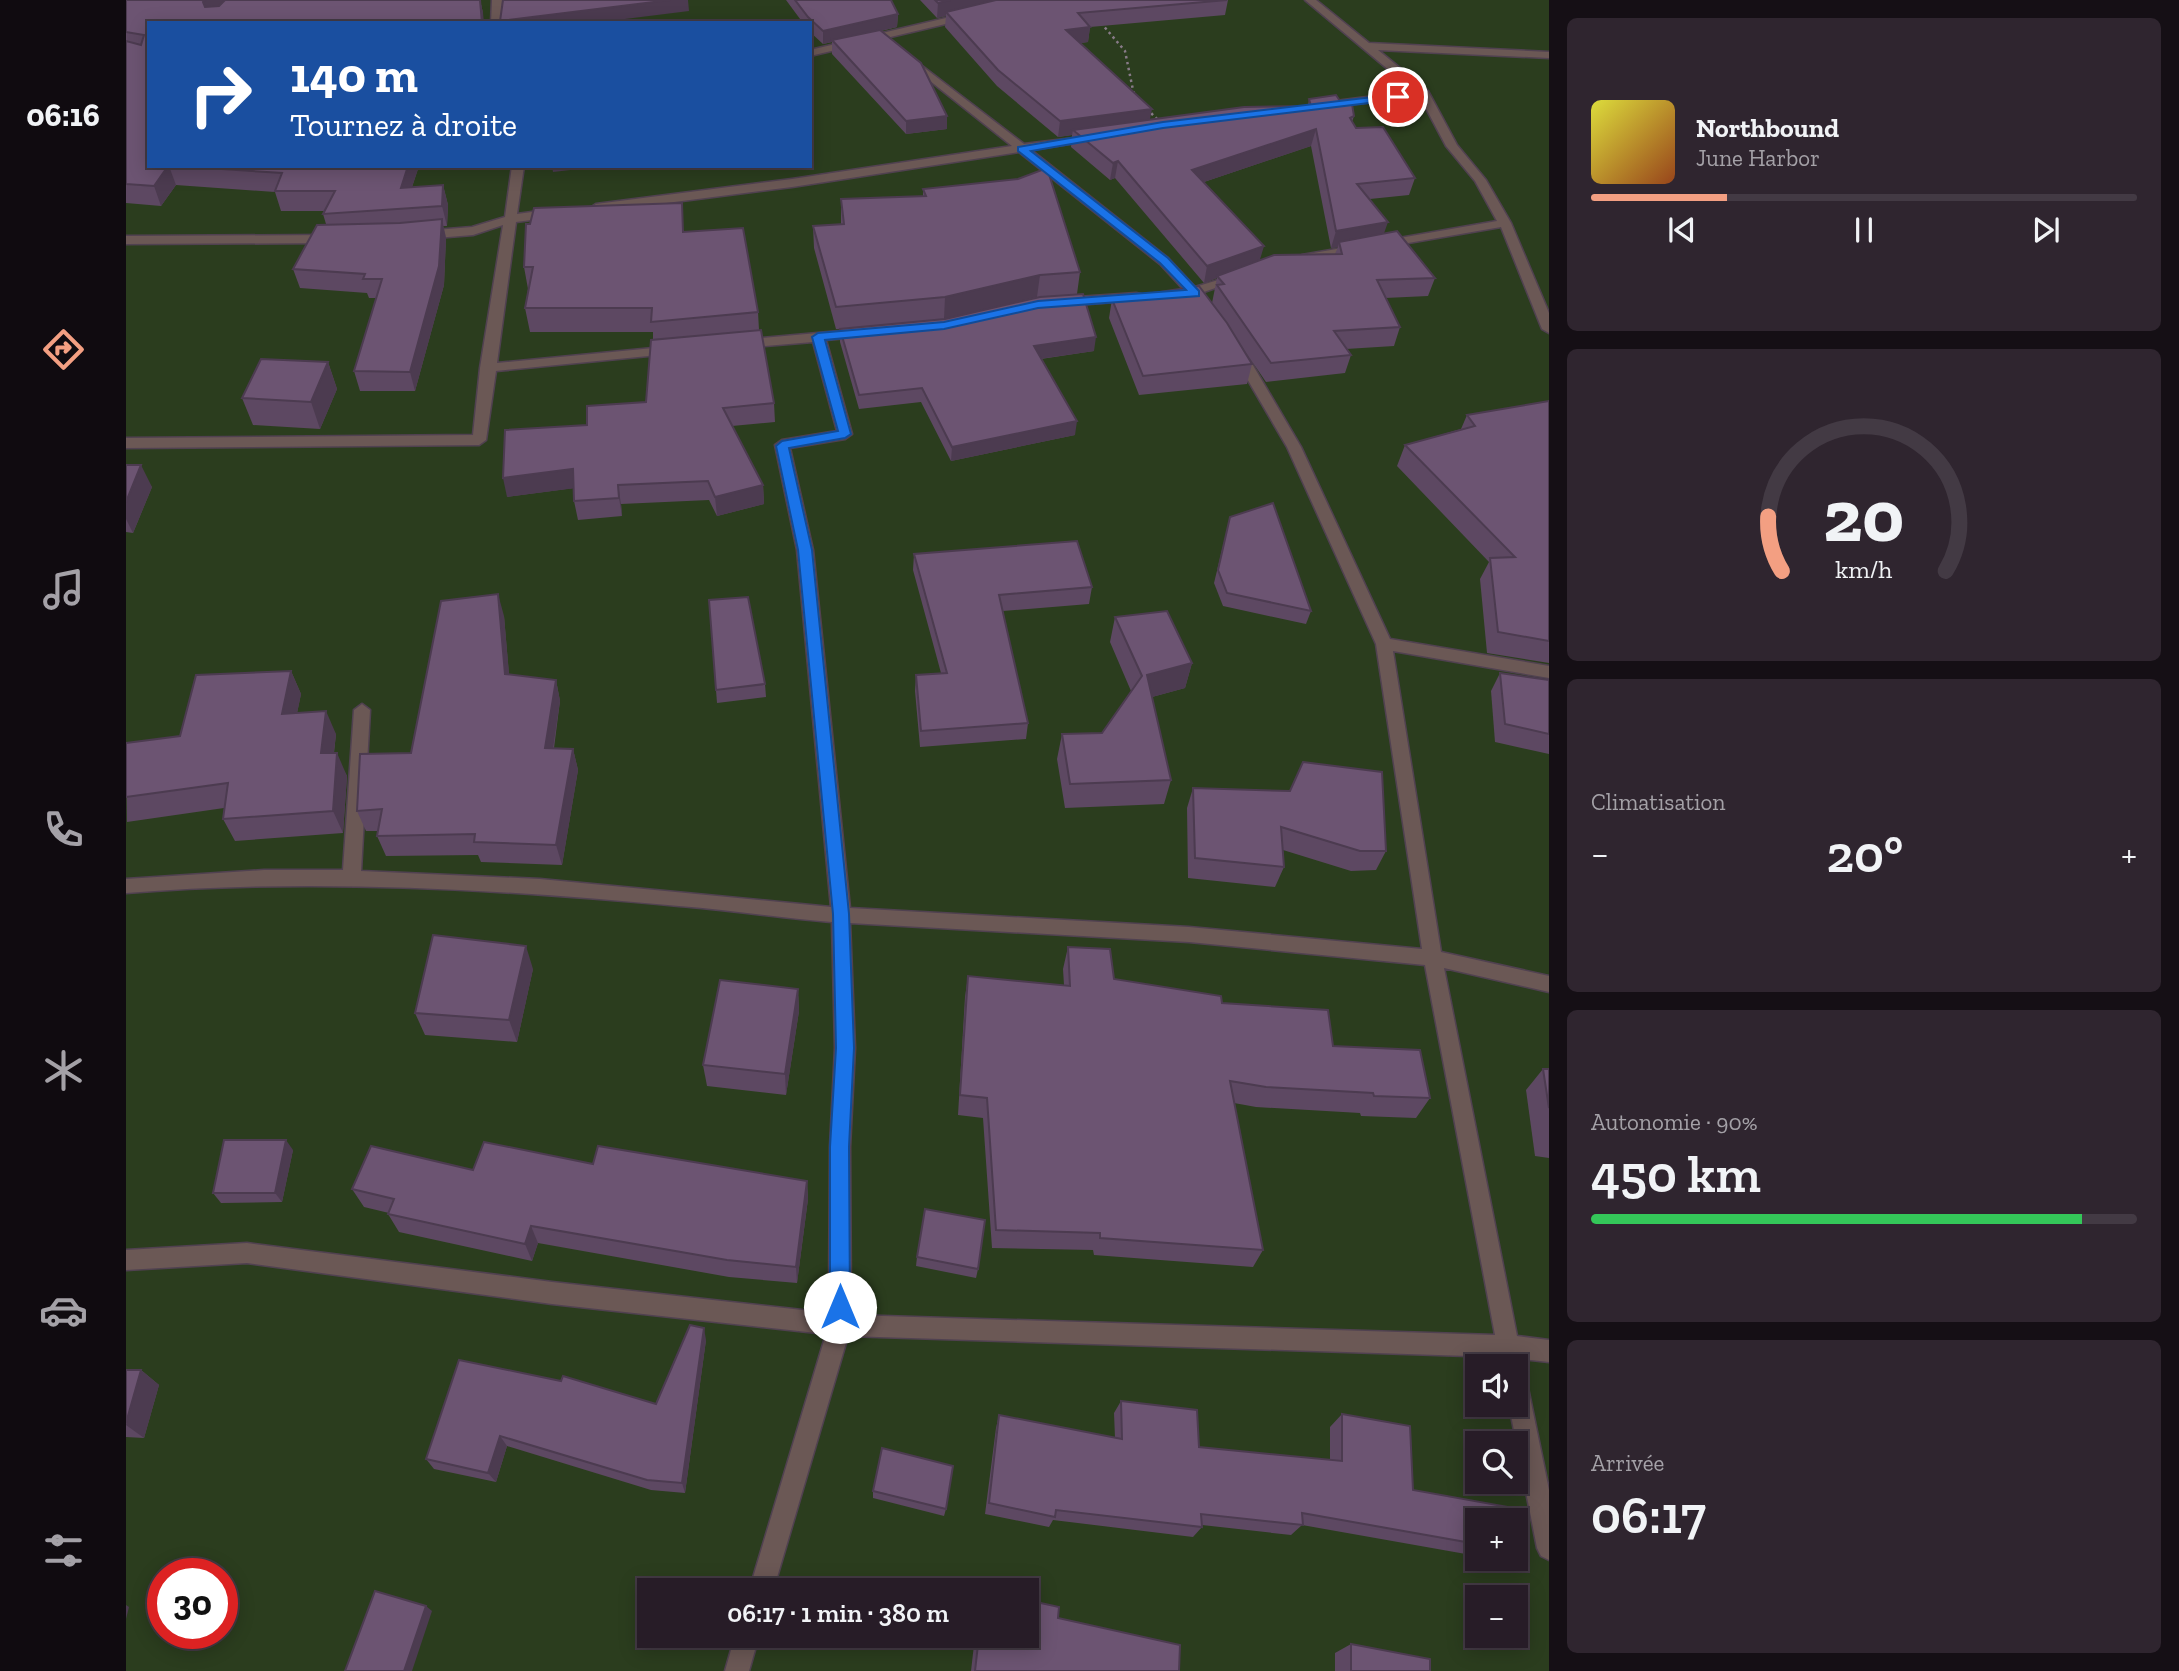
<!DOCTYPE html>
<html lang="fr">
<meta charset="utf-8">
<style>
body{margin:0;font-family:"Zilla Slab",serif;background:#2f252f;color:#f1f3f6;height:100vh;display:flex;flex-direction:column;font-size:26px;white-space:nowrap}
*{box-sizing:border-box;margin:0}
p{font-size:23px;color:#a4a1a7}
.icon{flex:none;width:38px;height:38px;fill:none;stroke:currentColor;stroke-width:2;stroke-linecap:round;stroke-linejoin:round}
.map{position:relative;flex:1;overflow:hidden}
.drawer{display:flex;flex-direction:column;gap:18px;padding:18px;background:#150f15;width:630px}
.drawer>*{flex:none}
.guide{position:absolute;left:21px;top:21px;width:665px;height:147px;border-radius:0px;box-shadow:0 4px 18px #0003,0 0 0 2px #433a44;background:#1a4fa0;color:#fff;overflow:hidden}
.fabs{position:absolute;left:1339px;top:1354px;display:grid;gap:14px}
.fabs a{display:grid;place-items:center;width:63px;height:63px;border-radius:0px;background:#271c27;box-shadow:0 4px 18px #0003,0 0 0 2px #433a44;font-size:35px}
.speed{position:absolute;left:21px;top:1558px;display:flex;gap:14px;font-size:35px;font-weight:700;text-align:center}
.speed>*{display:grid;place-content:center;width:91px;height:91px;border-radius:50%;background:#271c27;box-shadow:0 4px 18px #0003,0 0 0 2px #433a44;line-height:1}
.speed .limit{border:10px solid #d22;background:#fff;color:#111}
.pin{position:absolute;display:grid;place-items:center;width:60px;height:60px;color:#fff;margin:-30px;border:4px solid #fff;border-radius:50%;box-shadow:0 2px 7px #0007}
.me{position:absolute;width:77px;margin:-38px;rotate:0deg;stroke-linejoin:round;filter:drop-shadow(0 0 5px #0008)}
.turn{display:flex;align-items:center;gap:24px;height:147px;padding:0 28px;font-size:32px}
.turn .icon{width:91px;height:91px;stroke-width:2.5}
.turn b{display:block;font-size:49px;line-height:60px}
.big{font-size:52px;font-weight:600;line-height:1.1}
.drawer .tile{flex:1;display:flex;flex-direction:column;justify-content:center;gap:10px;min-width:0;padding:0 24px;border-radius:10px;background:#2f252f}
.drawer .dial{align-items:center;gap:0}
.dial svg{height:182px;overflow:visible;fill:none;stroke:#433a44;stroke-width:7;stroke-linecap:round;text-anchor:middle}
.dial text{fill:#f1f3f6;stroke:none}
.song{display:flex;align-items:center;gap:21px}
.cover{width:84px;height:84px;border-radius:10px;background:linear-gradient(135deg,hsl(60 70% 55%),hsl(20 70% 35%))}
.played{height:7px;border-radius:4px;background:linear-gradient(90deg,#f39f82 25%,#433a44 25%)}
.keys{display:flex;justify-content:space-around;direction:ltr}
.heat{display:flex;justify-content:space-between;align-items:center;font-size:38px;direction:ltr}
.charge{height:10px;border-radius:5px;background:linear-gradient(90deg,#34c759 90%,#433a44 0)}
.trip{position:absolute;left:511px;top:1578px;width:402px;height:70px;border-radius:0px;background:#271c27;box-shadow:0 4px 18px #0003,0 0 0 2px #433a44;font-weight:600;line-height:70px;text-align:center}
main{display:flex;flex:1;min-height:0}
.tabs{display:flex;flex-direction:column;width:126px;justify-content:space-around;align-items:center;background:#100b10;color:#a4a1a7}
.tabs .icon{width:49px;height:49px}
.tabs .active{color:#f39f82}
.tabs b{font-size:32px;color:#f1f3f6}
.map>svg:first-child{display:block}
.green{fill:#2b3d1e;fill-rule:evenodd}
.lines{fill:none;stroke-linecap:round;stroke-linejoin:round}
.street-casing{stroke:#504150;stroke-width:3}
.path{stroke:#887b88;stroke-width:2.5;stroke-dasharray:2.5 3.5;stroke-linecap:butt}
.street{fill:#6b5855;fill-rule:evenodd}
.wall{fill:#5d4862;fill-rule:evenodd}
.shaded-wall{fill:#4c3b50}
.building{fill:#6c5472;stroke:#4c3b50;stroke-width:2}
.route{fill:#1a73e8;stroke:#114b97;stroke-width:2}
</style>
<main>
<nav class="tabs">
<b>06:16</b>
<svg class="icon active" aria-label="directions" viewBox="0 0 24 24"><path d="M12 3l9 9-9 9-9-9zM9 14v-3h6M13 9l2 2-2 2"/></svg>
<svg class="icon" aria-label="music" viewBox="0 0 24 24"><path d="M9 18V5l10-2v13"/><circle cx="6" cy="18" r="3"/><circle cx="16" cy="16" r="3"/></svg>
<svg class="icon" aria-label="phone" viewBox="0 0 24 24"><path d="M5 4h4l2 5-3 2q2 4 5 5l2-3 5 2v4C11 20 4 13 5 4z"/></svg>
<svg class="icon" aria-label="climate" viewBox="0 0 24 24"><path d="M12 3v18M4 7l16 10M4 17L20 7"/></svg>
<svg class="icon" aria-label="car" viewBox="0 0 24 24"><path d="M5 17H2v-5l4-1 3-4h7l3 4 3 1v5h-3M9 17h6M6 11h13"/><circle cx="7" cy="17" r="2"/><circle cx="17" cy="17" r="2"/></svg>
<svg class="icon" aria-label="filters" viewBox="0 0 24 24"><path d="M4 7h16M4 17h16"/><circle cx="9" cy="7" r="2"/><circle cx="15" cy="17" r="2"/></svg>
</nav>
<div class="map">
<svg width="1423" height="1671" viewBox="0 0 1423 1671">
<rect width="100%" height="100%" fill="#342534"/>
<!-- green -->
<path class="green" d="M0,0H1423V1671H0ZM23,23H684V166H23ZM1351,1367H1390V1405H1351ZM1351,1444H1390V1482H1351ZM1351,1521H1390V1559H1351ZM37,1573H96V1633H37ZM523,1591H901V1636H523ZM1351,1598H1390V1636H1351Z"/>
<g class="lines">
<!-- street casing -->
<g class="street-casing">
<g id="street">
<polygon points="366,0 376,0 375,23 365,23"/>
<polygon points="1179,0 1190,0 1243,43 1423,52 1423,58 1252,50 1302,91 1331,145 1360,180 1385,223 1423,313 1423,333 1416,329 1375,227 1172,262 1170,259 1176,255 1371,221 1349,181 1320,146 1294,97 1190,108 1188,106 1194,103 1288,91"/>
<polygon points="841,13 845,14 845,18 684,56 684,50"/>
<polygon points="783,56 898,144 973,135 973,139 969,140 905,150 1042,258 1069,287 1112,274 1118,278 1075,293 1085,305 1078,309 1063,297 1054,297 1053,294 1058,290 1034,264 893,152 666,187 470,212 464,208 470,204 666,179 886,146 779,61 779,57"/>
<polygon points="386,166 398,166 391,214 428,209 434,213 428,217 390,222 371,363 548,346 553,347 553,353 370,371 360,440 353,445 0,448 0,438 347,435 354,368 377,225 347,235 297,239 291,235 297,231 346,227 379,217"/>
<polygon points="0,236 206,235 212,239 206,243 0,244"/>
<polygon points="1010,293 1015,294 1015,300 937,306 930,302 937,298"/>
<path d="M736,329L743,333L741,336L700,340L726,434L719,439L664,448L687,550L724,908L1063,927L1296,949L1250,644L1161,447L1106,353L1108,350H1118L1175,447L1264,639L1423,666V678L1267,651L1315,952L1423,976V992L1318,968L1391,1336L1423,1340V1362L1395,1359L1397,1367L1394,1374L1401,1383L1423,1490V1560L1415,1556L1411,1548L1383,1405H1390V1367H1375L1373,1357L722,1336L647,1591H623L700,1334L426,1304L121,1263L0,1270V1250L121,1243L426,1282L703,1313L704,1147L709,1048L706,922C655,918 604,910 553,906C368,889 185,878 0,893V879L138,870H217L228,710L236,704L244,710L235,871L414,879L705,907L671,550L649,445L656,440L711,431L687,342L614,348L607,344L614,340ZM724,923L1063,942L1299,965L1369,1335L725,1315L724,1147L729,1048Z"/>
<polygon points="609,1636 633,1636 623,1671 599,1671"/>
</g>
</g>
<!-- path -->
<g class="path">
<polyline points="975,23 999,51 1008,95"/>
<polyline points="1021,109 1035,123"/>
</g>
<!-- street -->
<use href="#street" class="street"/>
</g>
<!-- wall -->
<g class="wall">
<polygon points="0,0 354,0 357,13 23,166 293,166 286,187 317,185 322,205 321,226 317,226 320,238 318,285 289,391 234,391 228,371 251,298 243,298 241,293 174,288 167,269 200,224 197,214 198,211 155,211 149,192 50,185 35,206 0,203"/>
<polygon points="660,0 765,0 772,14 771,27 755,31 821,116 821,129 780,134 706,54 706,42 697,44 684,32 684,23 677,23"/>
<path d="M794,0H1102L1099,15L964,27L962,42L954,43L1024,120L1182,106L1183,99L1216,104L1228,116L1226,122L1230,128L1289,178L1283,195L1244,199L1258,234L1309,278L1302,296L1259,298L1274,327L1268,346L1220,349L1225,355L1219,373L1140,382L1112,341L1126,364L1121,384L1013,395L983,318L986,299L1086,303L1091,278L1078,283L989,178L984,180L945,147L946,135L932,137L871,86L819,27L820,16L811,18ZM1185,146L1205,248L1212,247L1209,254L1134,260L1078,182Z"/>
<polygon points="797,189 954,272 951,294 968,351 915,359 949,435 825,461 795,402 733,409 714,342 714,329 710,329 688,248 687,226 715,224 715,199 797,196"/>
<polygon points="559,232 632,312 633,330 648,403 649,422 606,426 637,485 638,504 591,516 583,500 495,504 496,516 452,520 448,501 448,488 381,497 461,425 520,402 527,340 527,332 404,332 399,308 402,289 398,267"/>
<polygon points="202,362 211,389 194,429 127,425 116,398"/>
<polygon points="1423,401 1423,663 1361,653 1354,579 1363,562 1271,466 1279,445 1335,429 1341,415"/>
<polygon points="0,465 26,487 7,533 0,532"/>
<polygon points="1104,517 1185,611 1180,624 1097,606 1088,583"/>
<polygon points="788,554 966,587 963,604 877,611 902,723 900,739 794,747 789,691 790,675 815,673 787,570"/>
<polygon points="583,600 639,684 640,697 591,703"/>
<polygon points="378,616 383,675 430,680 434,701 428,748 447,749 452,770 436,865 355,862 352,855 260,856 251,836 252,831 240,831 231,811 285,753"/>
<polygon points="989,617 1066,663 1059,688 1026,697 1045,780 1038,804 939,808 931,759 936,734 976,733 1005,691 984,642"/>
<polygon points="165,671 175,694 171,713 210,734 208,753 221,776 217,833 109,841 97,819 98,808 1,822 0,743 54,736"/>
<polygon points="1374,673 1423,680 1423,754 1369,742 1365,691"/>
<polygon points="1067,788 1260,851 1250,870 1225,871 1157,850 1158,867 1149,887 1062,878 1061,808"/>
<polygon points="942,947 988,979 1096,1003 1207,1046 1304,1098 1290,1118 1235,1116 1234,1113 1130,1107 1108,1103 1137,1250 1127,1267 968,1255 967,1250 866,1248 857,1118 832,1115 839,997 842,976 938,985 937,969"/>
<polygon points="407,969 391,1042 299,1035 289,1013"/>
<polygon points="672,989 673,1011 660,1095 581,1086 577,1065"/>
<polygon points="1417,1069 1423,1069 1423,1158 1409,1156 1400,1090"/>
<polygon points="167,1150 156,1202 95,1203 87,1193"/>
<polygon points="467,1164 681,1181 682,1199 671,1283 603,1277 412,1243 406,1261 273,1232 262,1214 263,1213 238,1207 226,1189 347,1170"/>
<polygon points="791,1257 852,1269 850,1278 790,1266"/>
<polygon points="580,1340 559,1493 525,1490 381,1446 370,1482 308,1469 300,1459 333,1360 530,1404"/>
<polygon points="0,1370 15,1370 33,1385 18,1438 0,1437"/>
<polygon points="995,1401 1071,1410 1073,1447 1204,1460 1204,1427 1216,1414 1284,1426 1287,1490 1399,1510 1403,1553 1385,1562 1369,1559 1390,1559 1390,1521 1351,1521 1351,1556 1176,1525 1165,1535 1076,1525 1076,1527 1067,1537 927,1520 923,1527 859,1514 870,1428 873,1415 989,1438 988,1413"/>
<polygon points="747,1491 820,1509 818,1516 747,1498"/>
<polygon points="932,1618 1053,1671 845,1671 849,1636 901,1636"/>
<polygon points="1225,1644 1304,1671 1209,1671 1209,1653"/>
</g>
<!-- shaded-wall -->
<g class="shaded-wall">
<polygon points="79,0 100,0 83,21 77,2"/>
<polygon points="354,0 357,13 358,23 356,23"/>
<polygon points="544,0 562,0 563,11 467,23 374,23 374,21"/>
<polygon points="824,0 890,0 820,12 820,16 811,18 812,3"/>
<polygon points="772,14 771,27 707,42 706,40 706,42 697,44 697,31"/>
<polygon points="964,27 962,42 938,46 940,30"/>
<polygon points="1026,109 1023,124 947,130 946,135 932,137 934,121"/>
<polygon points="821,116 821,129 780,134 780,121"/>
<polygon points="1190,129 1185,146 1063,187 1066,170"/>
<polygon points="992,161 989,178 984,180 987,163"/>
<polygon points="43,166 50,185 35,206 28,186"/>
<polygon points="282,166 293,166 279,208 275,188"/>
<polygon points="426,166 479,166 427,172"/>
<polygon points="317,185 322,205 321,226 316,206"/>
<polygon points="316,219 320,238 318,285 289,391 284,372"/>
<polygon points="1262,222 1256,239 1213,242 1212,247 1205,248 1210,231"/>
<polygon points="1138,246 1133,263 1091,276 1091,278 1078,283 1081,266"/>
<polygon points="914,275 911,297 818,319 819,297"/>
<polygon points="970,337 968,351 906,360 908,346"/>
<polygon points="202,362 211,389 194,429 185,402"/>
<polygon points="951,421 949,435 825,461 826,447"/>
<polygon points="15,465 26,487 7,533 0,519 0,502"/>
<polygon points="447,469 450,488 381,497 377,478"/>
<polygon points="492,485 495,504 496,516 493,498"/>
<polygon points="637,485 638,504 591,516 589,497"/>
<polygon points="372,594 378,616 385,696 379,674"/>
<polygon points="1066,663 1059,688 1015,700 1021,675"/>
<polygon points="165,671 175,694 166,738 156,714"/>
<polygon points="430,680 434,701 424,769 419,748"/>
<polygon points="200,711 210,734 205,776 195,753"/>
<polygon points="447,749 452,770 436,865 430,845"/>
<polygon points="211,753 221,776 217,833 207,811"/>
<polygon points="400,946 407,969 391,1042 383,1020"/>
<polygon points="672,989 673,1011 660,1095 659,1074"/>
<polygon points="160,1140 167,1150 156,1202 149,1193"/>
<polygon points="681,1181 682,1199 671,1283 670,1267"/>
<polygon points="405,1226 412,1243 406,1261 399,1244"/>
<polygon points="578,1328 580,1340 559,1493 556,1483"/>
<polygon points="15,1370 33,1385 18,1438 0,1425"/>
<polygon points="374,1436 381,1446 370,1482 362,1473"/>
<polygon points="0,1605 3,1607 0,1619"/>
<polygon points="300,1606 306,1611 286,1671 278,1671"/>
</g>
<!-- building -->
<g class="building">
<polygon points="0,0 79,0 77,2 79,7 93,6 99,0 354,0 356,23 23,23 23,166 42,166 28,186 0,184 0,41 15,45 18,35 0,32"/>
<polygon points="377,0 544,0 374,21"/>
<polygon points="669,0 765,0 772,14 697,31 682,17"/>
<polygon points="809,0 824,0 812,3"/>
<polygon points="870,0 1101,0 952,13 964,27 940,30 1026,109 934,121 872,70 820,12"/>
<polygon points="754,30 795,63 821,116 780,121 706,40"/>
<polygon points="1210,95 1216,104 1226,104 1228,116 1224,118 1230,128 1257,127 1289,178 1231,184 1262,222 1210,231 1190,129 1066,170 1138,246 1081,266 992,161 987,163 947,130 1118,107 1185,106 1183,99"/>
<polygon points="50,166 282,166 275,188 317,185 316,206 197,214 209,191 149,191 156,173"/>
<polygon points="921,168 954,272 914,275 819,297 710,307 687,226 718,224 715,199 800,196 797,189 892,179"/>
<polygon points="556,203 557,232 617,228 632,312 525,322 526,308 399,308 407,267 398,267 400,224 404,224 408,208"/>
<polygon points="316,219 313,266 284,372 228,371 256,279 237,279 239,274 167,269 191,225 274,223"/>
<polygon points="1271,231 1309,278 1251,280 1274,327 1208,331 1225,355 1145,363 1091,285 1098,284 1091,276 1148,255 1216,254 1213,242"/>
<polygon points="1073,286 1101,323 1126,364 1017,376 986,299"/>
<polygon points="957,294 970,337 908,346 951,421 826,447 796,388 733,395 714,329 819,319 914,297"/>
<polygon points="635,330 648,403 597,408 637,485 589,497 582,481 492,485 493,498 448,501 447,469 377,478 379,430 461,425 461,406 520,402 525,340"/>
<polygon points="135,359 202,362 185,402 116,398"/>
<polygon points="1423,401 1423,641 1372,632 1364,558 1389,557 1279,445 1349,426 1341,415"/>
<polygon points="0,465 15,465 0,502"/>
<polygon points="1147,503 1185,611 1101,593 1092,570 1104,517"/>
<polygon points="951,541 966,587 873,595 902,723 795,731 790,675 821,673 788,554"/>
<polygon points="372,594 379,674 430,680 419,748 447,749 430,845 348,842 349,834 251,836 256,809 231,811 234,754 285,753 315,601"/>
<polygon points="622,597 639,684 590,690 583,600"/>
<polygon points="1041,611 1066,663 1021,675 1045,780 944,784 936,734 976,733 1016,676 989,617"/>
<polygon points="165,671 156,714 200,711 195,753 211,753 207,811 97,819 102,783 0,797 0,743 54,736 70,675"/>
<polygon points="1374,673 1423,680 1423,734 1379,724"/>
<polygon points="1177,762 1256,772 1260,851 1234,851 1155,827 1158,867 1069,858 1067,788 1164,791"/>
<polygon points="307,935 400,946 383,1020 289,1013"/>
<polygon points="942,947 984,949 988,979 1095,996 1096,1003 1202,1010 1207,1046 1294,1050 1304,1098 1248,1096 1247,1093 1140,1087 1104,1081 1137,1250 974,1238 974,1233 870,1230 861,1098 834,1095 842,976 944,986"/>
<polygon points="594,980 672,989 659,1074 577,1065"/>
<polygon points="1417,1069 1423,1069 1423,1108"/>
<polygon points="98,1140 160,1140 149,1193 87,1193"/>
<polygon points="358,1142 467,1164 472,1146 681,1181 670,1267 601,1260 405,1226 399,1244 262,1214 268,1199 226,1189 245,1146 347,1170"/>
<polygon points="799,1209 859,1220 852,1269 791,1257"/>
<polygon points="564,1325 578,1328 556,1483 521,1480 374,1436 362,1473 300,1459 333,1360 435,1381 437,1376 530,1404"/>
<polygon points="0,1370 15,1370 0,1423"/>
<polygon points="995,1401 1071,1410 1073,1447 1216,1461 1216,1414 1284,1426 1287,1490 1399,1510 1403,1553 1390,1550 1390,1521 1351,1521 1351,1544 1176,1513 1177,1525 1075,1514 1076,1527 930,1510 929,1517 863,1503 873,1415 996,1439"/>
<polygon points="756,1448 827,1466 820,1509 747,1491"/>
<polygon points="249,1591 300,1606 278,1671 219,1671"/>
<polygon points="901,1600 933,1607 932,1618 1054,1645 1053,1671 849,1671 853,1636 901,1636"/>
<polygon points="1225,1644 1304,1659 1304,1671 1225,1671"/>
</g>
<!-- route -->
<polygon class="route" points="1272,94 1277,97 1276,99 1037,128 905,151 1042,258 1073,291 1073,296 912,308 818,329 699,340 725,434 719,438 663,448 686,550 723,914 728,1048 723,1147 724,1307 721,1314 714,1317 707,1314 704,1307 704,1147 710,1048 707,914 672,550 650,446 656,441 712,431 686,337 692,333 818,322 912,301 1060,290 1034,263 892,151 892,147 1037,122"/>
</svg>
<div class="fabs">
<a><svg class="icon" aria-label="sound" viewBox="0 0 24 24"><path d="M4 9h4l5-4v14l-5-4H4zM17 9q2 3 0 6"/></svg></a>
<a><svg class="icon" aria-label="search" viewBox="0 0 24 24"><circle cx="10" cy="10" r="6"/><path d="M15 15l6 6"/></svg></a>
<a>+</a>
<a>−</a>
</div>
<div class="speed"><div class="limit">30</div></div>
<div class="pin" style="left:1272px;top:97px;background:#d93025"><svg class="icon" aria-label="arrive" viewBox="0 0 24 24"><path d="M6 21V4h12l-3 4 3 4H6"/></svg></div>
<svg class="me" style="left:714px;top:1307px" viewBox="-20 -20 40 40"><circle r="19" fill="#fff"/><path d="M0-13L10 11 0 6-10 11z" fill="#1a73e8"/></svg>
<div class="trip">06:17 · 1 min · 380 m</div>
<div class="guide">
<div class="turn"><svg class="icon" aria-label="right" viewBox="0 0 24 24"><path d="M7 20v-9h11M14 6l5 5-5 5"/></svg><div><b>140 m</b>Tournez à droite</div></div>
</div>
</div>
<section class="drawer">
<div class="tile">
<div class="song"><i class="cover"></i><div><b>Northbound</b><p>June Harbor</p></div></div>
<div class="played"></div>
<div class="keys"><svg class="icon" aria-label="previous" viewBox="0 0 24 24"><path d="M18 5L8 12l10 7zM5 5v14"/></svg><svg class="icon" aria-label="pause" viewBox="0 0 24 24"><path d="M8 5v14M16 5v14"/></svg><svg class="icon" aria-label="next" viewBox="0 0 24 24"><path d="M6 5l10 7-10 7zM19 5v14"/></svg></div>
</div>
<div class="tile dial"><svg viewBox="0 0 100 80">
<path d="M14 69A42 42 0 1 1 86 69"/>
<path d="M14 69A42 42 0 0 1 8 45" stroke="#f39f82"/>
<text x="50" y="56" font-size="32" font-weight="700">20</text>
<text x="50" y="72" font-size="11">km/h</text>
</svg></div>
<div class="tile"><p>Climatisation</p>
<div class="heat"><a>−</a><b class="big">20°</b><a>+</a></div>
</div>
<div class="tile"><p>Autonomie · 90%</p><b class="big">450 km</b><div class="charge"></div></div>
<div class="tile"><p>Arrivée</p><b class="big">06:17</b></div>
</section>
</main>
